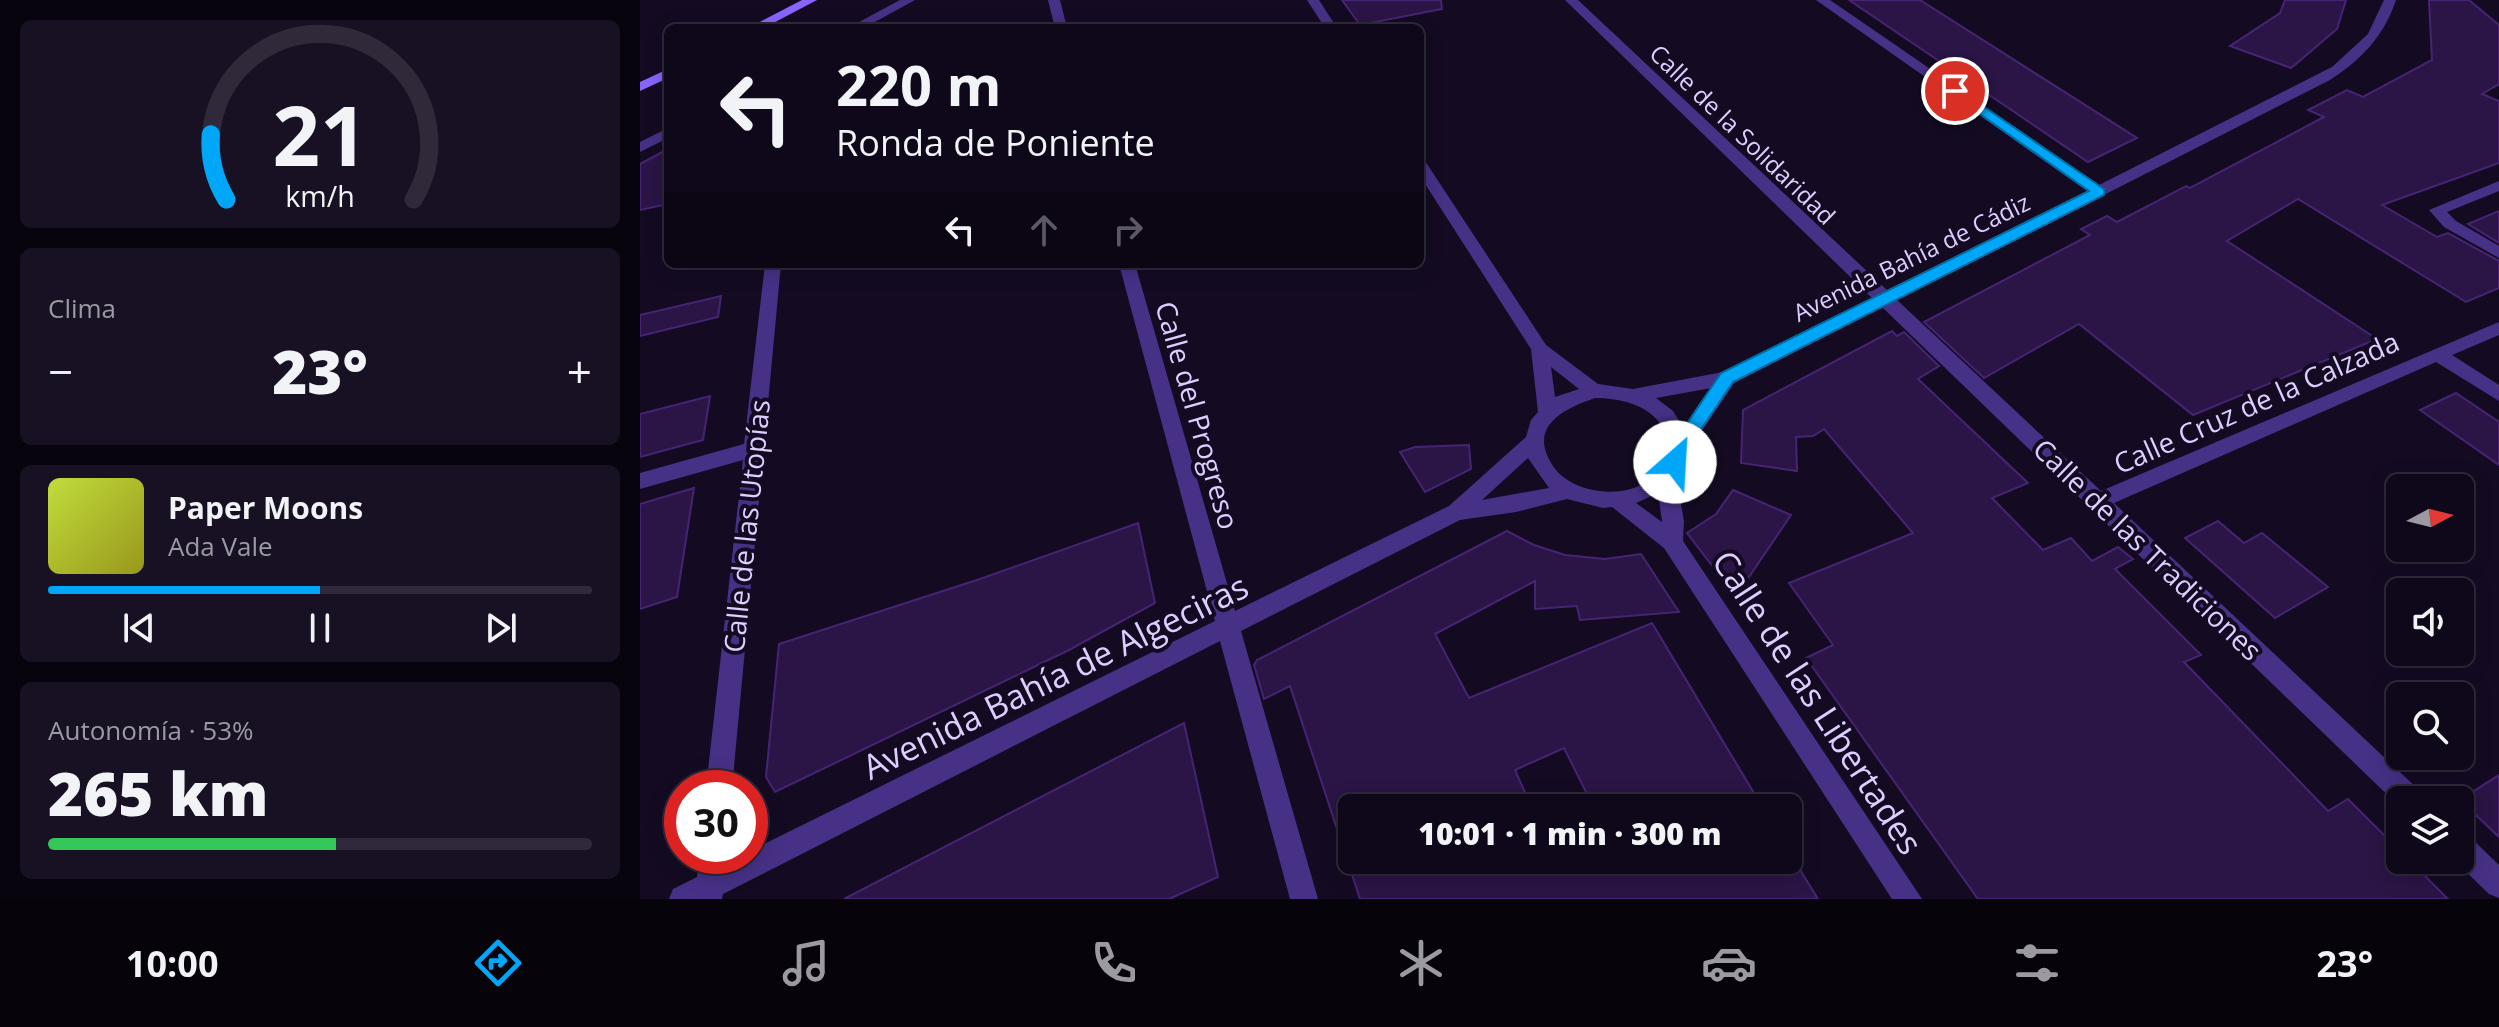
<!DOCTYPE html>
<html lang="es">
<meta charset="utf-8">
<style>
body{margin:0;font-family:"Open Sans",sans-serif;background:#181123;color:#f1f3f6;height:100vh;display:flex;flex-direction:column;font-size:30px;white-space:nowrap}
*{box-sizing:border-box;margin:0}
p{font-size:26px;color:#9b9aa2}
.icon{flex:none;width:44px;height:44px;fill:none;stroke:currentColor;stroke-width:2;stroke-linecap:round;stroke-linejoin:round}
.map{position:relative;flex:1;overflow:hidden}
.drawer{display:flex;flex-direction:column;gap:20px;padding:20px;background:#08040e;width:640px}
.drawer>*{flex:none}
.banner{position:absolute;left:24px;top:24px;width:760px;height:244px;border-radius:12px;box-shadow:0 4px 20px #0003,0 0 0 2px #2f2939;background:#0f081a;color:#f1f3f6;overflow:hidden}
.needle{width:52px;rotate:83deg}
.tools{position:absolute;left:1746px;top:474px;display:grid;gap:16px}
.tools a{display:grid;place-items:center;width:88px;height:88px;border-radius:12px;background:#0f081a;box-shadow:0 4px 20px #0003,0 0 0 2px #2f2939;font-size:40px}
.speed{position:absolute;left:24px;top:770px;display:flex;gap:16px;font-size:40px;font-weight:700;text-align:center}
.speed>*{display:grid;place-content:center;width:104px;height:104px;border-radius:50%;background:#0f081a;box-shadow:0 4px 20px #0003,0 0 0 2px #2f2939;line-height:1}
.speed .limit{border:12px solid #d22;background:#fff;color:#111}
.pin{position:absolute;display:grid;place-items:center;width:68px;height:68px;color:#fff;margin:-34px;border:4px solid #fff;border-radius:50%;box-shadow:0 2px 8px #0007}
.me{position:absolute;width:88px;margin:-44px;rotate:26deg;stroke-linejoin:round;filter:drop-shadow(0 0 6px #0008)}
.turn{display:flex;align-items:center;gap:28px;height:168px;padding:0 40px;font-size:36px}
.turn .icon{width:104px;height:104px;stroke-width:2.5}
.turn b{display:block;font-size:56px;line-height:68px}
.lanes{display:flex;align-items:center;height:76px;padding:0 40px;background:#0003;justify-content:center;gap:40px;direction:ltr}
.lanes .off{opacity:.35}
.big{font-size:60px;font-weight:800;line-height:1.1}
.drawer .card{flex:1;display:flex;flex-direction:column;justify-content:center;gap:12px;min-width:0;padding:0 28px;border-radius:12px;background:#181123}
.drawer .dial{align-items:center;gap:0}
.dial svg{height:208px;overflow:visible;fill:none;stroke:#2f2939;stroke-width:7;stroke-linecap:round;text-anchor:middle}
.dial text{fill:#f1f3f6;stroke:none}
.song{display:flex;align-items:center;gap:24px}
.cover{width:96px;height:96px;border-radius:12px;background:linear-gradient(135deg,hsl(70 70% 55%),hsl(60 70% 35%))}
.played{height:8px;border-radius:4px;background:linear-gradient(90deg,#00a7f8 50%,#2f2939 50%)}
.keys{display:flex;justify-content:space-around;direction:ltr}
.heat{display:flex;justify-content:space-between;align-items:center;font-size:44px;direction:ltr}
.charge{height:12px;border-radius:6px;background:linear-gradient(90deg,#34c759 53%,#2f2939 0)}
.trip{position:absolute;left:698px;top:794px;width:464px;height:80px;border-radius:12px;background:#0f081a;box-shadow:0 4px 20px #0003,0 0 0 2px #2f2939;font-weight:800;line-height:80px;text-align:center}
.menu{display:flex;height:128px;justify-content:space-around;align-items:center;background:#06030a;color:#9b9aa2}
.menu .icon{width:56px;height:56px}
.menu .current{color:#00a7f8}
.menu b{font-size:36px;color:#f1f3f6}
main{display:flex;flex:1;min-height:0}
.map>svg:first-child{display:block}
.building{fill:#2a1546;stroke:#462474;stroke-width:2}
.lines{fill:none;stroke-linecap:round;stroke-linejoin:round}
.street{fill:#473187;fill-rule:evenodd}
.secondary{fill:#8a64ff;fill-rule:evenodd}
.route{fill:#00a7f8;stroke:#006da1;stroke-width:2}
.labels{text-anchor:middle;dominant-baseline:central;stroke-width:8;stroke-linejoin:round;paint-order:stroke}
.far-street-label{font-size:24px;fill:#decdff;stroke:#140b23}
.street-label{font-size:28px;fill:#decdff;stroke:#140b23}
.near-street-label{font-size:34px;fill:#decdff;stroke:#140b23}
</style>
<main>
<section class="drawer">
<div class="card dial"><svg viewBox="0 0 100 80">
<path d="M14 69A42 42 0 1 1 86 69"/>
<path d="M14 69A42 42 0 0 1 8 44" stroke="#00a7f8"/>
<text x="50" y="56" font-size="32" font-weight="700">21</text>
<text x="50" y="72" font-size="11">km/h</text>
</svg></div>
<div class="card"><p>Clima</p>
<div class="heat"><a>−</a><b class="big">23°</b><a>+</a></div>
</div>
<div class="card">
<div class="song"><i class="cover"></i><div><b>Paper Moons</b><p>Ada Vale</p></div></div>
<div class="played"></div>
<div class="keys"><svg class="icon" aria-label="previous" viewBox="0 0 24 24"><path d="M18 5L8 12l10 7zM5 5v14"/></svg><svg class="icon" aria-label="pause" viewBox="0 0 24 24"><path d="M8 5v14M16 5v14"/></svg><svg class="icon" aria-label="next" viewBox="0 0 24 24"><path d="M6 5l10 7-10 7zM19 5v14"/></svg></div>
</div>
<div class="card"><p>Autonomía · 53%</p><b class="big">265 km</b><div class="charge"></div></div>
</section>
<div class="map">
<svg width="1859" height="899" viewBox="0 0 1859 899">
<rect width="100%" height="100%" fill="#140b23"/>
<!-- building -->
<g class="building">
<polygon points="702,0 801,0 802,9 720,25"/>
<polygon points="1209,0 1280,0 1497,138 1448,162"/>
<polygon points="1645,0 1706,0 1697,29 1651,68 1590,46 1640,13"/>
<polygon points="1789,0 1829,0 1859,25 1859,84 1842,94 1859,101 1859,163 1742,205 1797,237 1808,233 1859,261 1859,288 1826,302 1658,199 1587,241 1737,339 1553,415 1439,324 1344,378 1284,322 1450,235 1441,229 1467,216 1477,222 1546,186 1550,188 1684,117 1668,110 1707,90 1723,97 1792,60"/>
<polygon points="28,149 28,204 0,210 0,164"/>
<polygon points="1859,211 1859,243 1828,224"/>
<polygon points="81,296 78,317 0,336 0,315"/>
<polygon points="1252,331 1257,336 1264,332 1299,366 1278,379 1388,483 1352,498 1403,550 1431,538 1452,561 1478,547 1493,559 1475,569 1561,655 1544,662 1688,811 1708,799 1760,851 1760,860 1769,860 1808,899 1338,899 1166,658 1193,645 1149,583 1273,533 1184,429 1173,436 1156,437 1157,471 1101,463 1103,410"/>
<polygon points="1816,393 1859,422 1859,465 1780,410"/>
<polygon points="70,396 63,440 0,457 0,414"/>
<polygon points="829,445 831,469 785,492 760,452 775,447"/>
<polygon points="54,488 37,597 0,609 0,504"/>
<polygon points="1093,490 1151,515 1109,577 1090,589 1047,533 1076,514"/>
<polygon points="1578,521 1604,543 1622,533 1688,587 1635,618 1545,538"/>
<polygon points="498,523 515,603 429,650 135,792 126,777 139,644 340,579"/>
<polygon points="867,531 894,545 925,555 965,559 1001,554 1039,612 940,620 937,606 895,609 895,581 795,634 829,698 1012,623 1123,808 954,808 924,748 875,770 892,808 712,808 712,860 1154,860 1178,899 720,899 650,686 624,699 614,665 617,660"/>
<polygon points="544,723 578,877 529,899 204,899"/>
<polygon points="1859,775 1859,837 1820,800"/>
</g>
<g class="lines">
<!-- street -->
<g class="street">
<polygon points="260,0 275,0 224,28 208,28"/>
<polygon points="408,0 420,0 427,28 415,28"/>
<polygon points="667,0 679,0 697,28 685,28"/>
<path d="M925,0H938L1247,290L1447,191L1176,0H1190L1459,185L1692,67L1728,34L1744,0H1756C1744,36 1722,59 1690,80L1257,300L1461,491L1859,322V335L1812,355L1859,385V401L1796,362L1474,503L1780,791L1784,800H1760V807L1242,307L1094,383L1047,453L1036,476L1044,521L1043,541L1282,899H1252L1024,548L972,507L963,508L927,499L876,512L820,520L601,631L678,899H650L580,641L83,894L82,899H29L33,889L57,877L59,856H87L86,863L100,856H110V851L575,621L479,264H495L595,611L809,506L886,437L891,420L898,412L891,349L780,176V160L787,164L906,345L958,384L993,389L1083,372L1232,298ZM911,367L939,389L915,397ZM1071,388L1043,427L1033,411L1016,398ZM955,398C1064,399 1037,507 953,490C939,487 925,481 916,470C885,429 920,410 955,398ZM888,458L909,488L842,500ZM1018,493L1022,521V522L996,503Z"/>
<polygon points="28,128 28,138 0,152 0,142"/>
<polygon points="1859,181 1859,191 1807,212 1816,221 1859,246 1859,258 1804,227 1789,210"/>
<polygon points="125,264 141,264 92,788 66,788 103,460 0,489 0,473 104,444"/>
<polygon points="1820,833 1830,837 1859,865 1859,898 1849,894 1814,860 1820,860"/>
</g>
<!-- secondary -->
<g class="secondary">
<polygon points="162,0 177,0 124,28 108,28"/>
<polygon points="28,69 28,78 0,91 0,82"/>
</g>
</g>
<!-- route -->
<polygon class="route" points="1315,87 1464,189 1464,195 1093,382 1047,450 1042,467 1029,467 1026,462 1030,449 1081,373 1449,191 1310,93 1310,88"/>
<g class="labels">
<!-- far-street labels -->
<g class="far-street-label">
<text transform="translate(1103 134) rotate(44)">Calle de la Solidaridad</text>
<text transform="translate(1271 257) rotate(-26)">Avenida Bahía de Cádiz</text>
</g>
<!-- street labels -->
<g class="street-label">
<text transform="translate(1616 402) rotate(-24)">Calle Cruz de la Calzada</text>
<text transform="translate(558 415) rotate(74)">Calle del Progreso</text>
<text transform="translate(106 526) rotate(-84)">Calle de las Utopías</text>
<text transform="translate(1508 549) rotate(44)">Calle de las Tradiciones</text>
</g>
<!-- near-street labels -->
<g class="near-street-label">
<text transform="translate(415 676) rotate(-26)">Avenida Bahía de Algeciras</text>
<text transform="translate(1178 702) rotate(57)">Calle de las Libertades</text>
</g>
</g>
</svg>
<div class="tools">
<a><svg class="needle" viewBox="-14 -14 28 28"><path d="M0-13l5 13h-10z" fill="#e53935"/><path d="M0 13l5-13h-10z" fill="#9b9aa2"/></svg></a>
<a><svg class="icon" aria-label="sound" viewBox="0 0 24 24"><path d="M4 9h4l5-4v14l-5-4H4zM17 9q2 3 0 6"/></svg></a>
<a><svg class="icon" aria-label="search" viewBox="0 0 24 24"><circle cx="10" cy="10" r="6"/><path d="M15 15l6 6"/></svg></a>
<a><svg class="icon" aria-label="layers" viewBox="0 0 24 24"><path d="M12 4l9 5-9 5-9-5zM3 14l9 5 9-5"/></svg></a>
</div>
<div class="speed"><div class="limit">30</div></div>
<div class="pin" style="left:1315px;top:91px;background:#d93025"><svg class="icon" aria-label="arrive" viewBox="0 0 24 24"><path d="M6 21V4h12l-3 4 3 4H6"/></svg></div>
<svg class="me" style="left:1035px;top:462px" viewBox="-20 -20 40 40"><circle r="19" fill="#fff"/><path d="M0-13L10 11 0 6-10 11z" fill="#00a7f8"/></svg>
<div class="trip">10:01 · 1 min · 300 m</div>
<div class="banner">
<div class="turn"><svg class="icon" aria-label="left" viewBox="0 0 24 24"><path d="M17 20v-9H6M10 6l-5 5 5 5"/></svg><div><b>220 m</b>Ronda de Poniente</div></div>
<div class="lanes"><svg class="icon" aria-label="left" viewBox="0 0 24 24"><path d="M17 20v-9H6M10 6l-5 5 5 5"/></svg><svg class="icon off" aria-label="ahead" viewBox="0 0 24 24"><path d="M12 20V5M6 11l6-6 6 6"/></svg><svg class="icon off" aria-label="right" viewBox="0 0 24 24"><path d="M7 20v-9h11M14 6l5 5-5 5"/></svg></div>
</div>
</div>
</main>
<nav class="menu">
<b>10:00</b>
<svg class="icon current" aria-label="directions" viewBox="0 0 24 24"><path d="M12 3l9 9-9 9-9-9zM9 14v-3h6M13 9l2 2-2 2"/></svg>
<svg class="icon" aria-label="music" viewBox="0 0 24 24"><path d="M9 18V5l10-2v13"/><circle cx="6" cy="18" r="3"/><circle cx="16" cy="16" r="3"/></svg>
<svg class="icon" aria-label="phone" viewBox="0 0 24 24"><path d="M5 4h4l2 5-3 2q2 4 5 5l2-3 5 2v4C11 20 4 13 5 4z"/></svg>
<svg class="icon" aria-label="climate" viewBox="0 0 24 24"><path d="M12 3v18M4 7l16 10M4 17L20 7"/></svg>
<svg class="icon" aria-label="car" viewBox="0 0 24 24"><path d="M5 17H2v-5l4-1 3-4h7l3 4 3 1v5h-3M9 17h6M6 11h13"/><circle cx="7" cy="17" r="2"/><circle cx="17" cy="17" r="2"/></svg>
<svg class="icon" aria-label="filters" viewBox="0 0 24 24"><path d="M4 7h16M4 17h16"/><circle cx="9" cy="7" r="2"/><circle cx="15" cy="17" r="2"/></svg>
<b>23°</b>
</nav>
